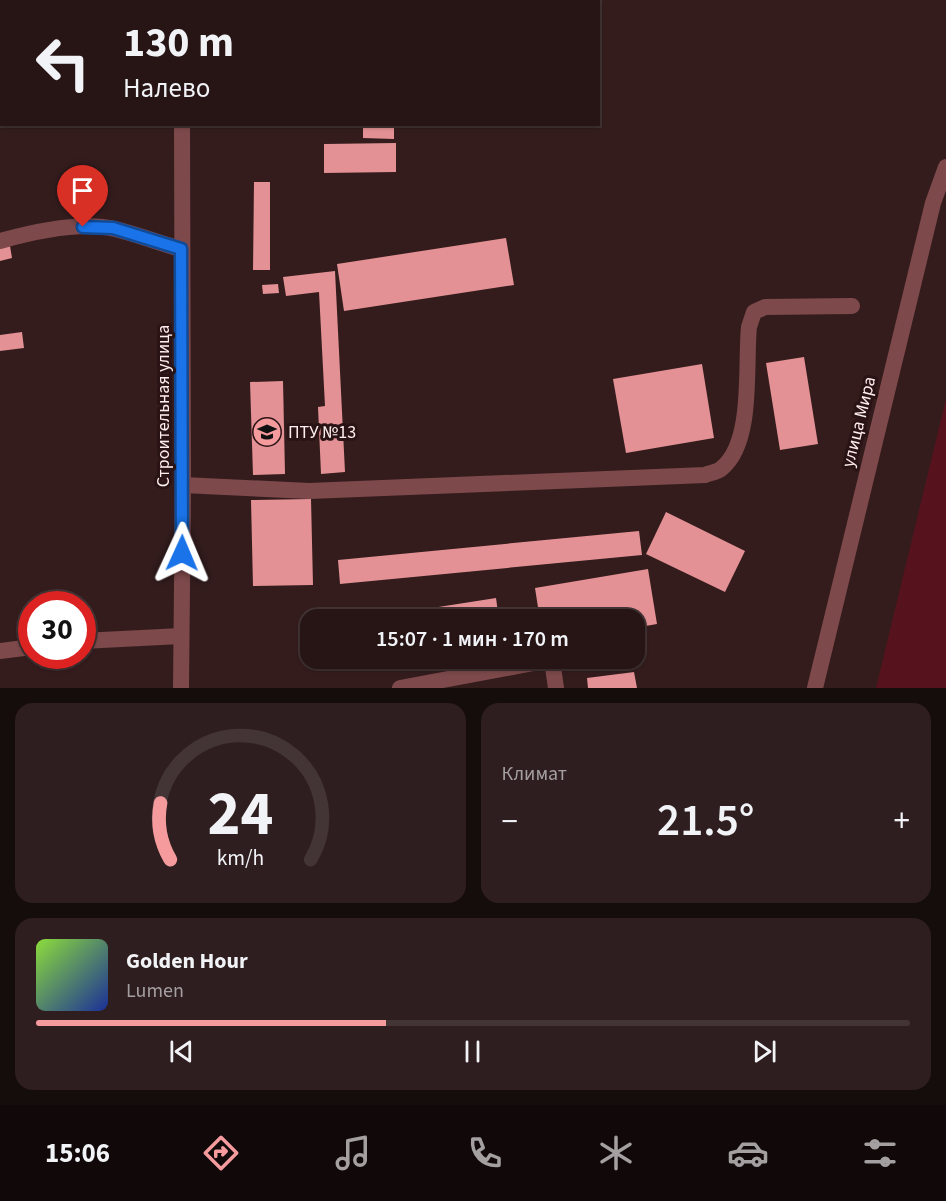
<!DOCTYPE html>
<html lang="ru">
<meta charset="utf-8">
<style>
body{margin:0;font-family:"Source Sans 3",sans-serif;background:#2f1e1f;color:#f1f3f6;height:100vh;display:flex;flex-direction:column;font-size:22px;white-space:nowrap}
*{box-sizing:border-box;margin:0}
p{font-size:20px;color:#a49fa1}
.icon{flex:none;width:33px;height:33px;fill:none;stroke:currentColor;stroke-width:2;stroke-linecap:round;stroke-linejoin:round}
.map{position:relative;height:688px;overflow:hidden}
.drawer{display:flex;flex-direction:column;gap:15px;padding:15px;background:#150c0c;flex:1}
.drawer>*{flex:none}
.banner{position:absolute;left:0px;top:0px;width:600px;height:126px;box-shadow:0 2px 4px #0004,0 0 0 2px #433435;background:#271516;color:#f1f3f6;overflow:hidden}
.speed{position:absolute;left:18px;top:591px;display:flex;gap:12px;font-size:30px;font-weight:700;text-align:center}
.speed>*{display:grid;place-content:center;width:78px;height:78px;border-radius:50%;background:#271516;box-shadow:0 2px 4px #0004,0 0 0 2px #433435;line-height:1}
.speed .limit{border:9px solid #d22;background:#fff;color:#111}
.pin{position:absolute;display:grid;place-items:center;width:51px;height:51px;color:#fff;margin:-62px -26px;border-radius:50% 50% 50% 0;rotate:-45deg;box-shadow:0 0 6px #0007}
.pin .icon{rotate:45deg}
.me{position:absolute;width:66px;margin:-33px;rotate:1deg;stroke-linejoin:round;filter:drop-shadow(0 0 4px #0008)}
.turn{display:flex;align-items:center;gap:21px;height:126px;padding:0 24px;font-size:27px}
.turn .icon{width:78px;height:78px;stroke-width:2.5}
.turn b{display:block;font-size:42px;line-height:51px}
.big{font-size:45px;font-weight:600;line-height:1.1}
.drawer .card{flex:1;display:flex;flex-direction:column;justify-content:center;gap:9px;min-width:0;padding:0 21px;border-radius:18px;background:#2f1e1f}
.drawer .dial{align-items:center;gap:0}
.dial svg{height:156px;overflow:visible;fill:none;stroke:#433435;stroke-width:7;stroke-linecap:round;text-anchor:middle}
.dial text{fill:#f1f3f6;stroke:none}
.song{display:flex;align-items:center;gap:18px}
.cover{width:72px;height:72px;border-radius:9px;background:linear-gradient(135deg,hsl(90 70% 55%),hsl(230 70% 35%))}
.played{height:6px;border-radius:3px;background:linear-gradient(90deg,#f59b9e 40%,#433435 40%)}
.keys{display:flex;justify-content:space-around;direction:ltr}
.heat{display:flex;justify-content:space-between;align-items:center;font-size:33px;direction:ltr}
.drawer .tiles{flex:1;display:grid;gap:15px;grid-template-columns:1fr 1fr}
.card:last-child{grid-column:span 2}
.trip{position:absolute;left:300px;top:609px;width:345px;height:60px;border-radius:18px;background:#271516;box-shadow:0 2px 4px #0004,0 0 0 2px #433435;font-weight:600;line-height:60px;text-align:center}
.tabs{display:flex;height:96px;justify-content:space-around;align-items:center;background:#100809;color:#a49fa1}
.tabs .icon{width:42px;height:42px}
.tabs .active{color:#f59b9e}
.tabs b{font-size:27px;color:#f1f3f6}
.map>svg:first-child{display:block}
.green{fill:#57131d}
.building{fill:#e39194}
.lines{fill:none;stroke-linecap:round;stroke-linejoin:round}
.minor{stroke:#7d494b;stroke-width:16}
.route-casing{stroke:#114b97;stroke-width:15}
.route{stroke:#1a73e8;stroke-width:10}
.labels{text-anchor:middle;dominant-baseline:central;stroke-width:6;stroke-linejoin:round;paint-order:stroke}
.street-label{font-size:18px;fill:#fee;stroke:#2a1314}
.poi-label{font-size:18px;fill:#fee;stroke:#2a1314;text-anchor:start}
</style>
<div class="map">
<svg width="946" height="688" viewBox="0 0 946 688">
<rect width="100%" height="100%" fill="#341c1d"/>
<!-- green -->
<polygon class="green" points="946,399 946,688 876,688"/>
<!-- building -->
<g class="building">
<polygon points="363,124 394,124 394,139 363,138"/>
<polygon points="396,143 396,172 324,173 324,144"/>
<polygon points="254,182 270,182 270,270 253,270"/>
<polygon points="506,238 514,285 344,311 337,264"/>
<polygon points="10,246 12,258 0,261 0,248"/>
<polygon points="335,271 345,472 321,474 318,407 325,406 319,292 286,296 283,277"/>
<polygon points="278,284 279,293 263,294 262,285"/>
<polygon points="22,332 24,348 0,351 0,335"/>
<polygon points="804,357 818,444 780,450 766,363"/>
<polygon points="702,364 714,438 626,453 613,379"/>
<polygon points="283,381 285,474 253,475 250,382"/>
<polygon points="311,499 313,585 253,586 251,500"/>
<polygon points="666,512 745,551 725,592 646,554"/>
<polygon points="639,531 642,555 340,584 338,560"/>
<polygon points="648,569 657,624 634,628 634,620 540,620 535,588"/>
<polygon points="496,598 499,620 381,620 381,616"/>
<polygon points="387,658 442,658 442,660 389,668"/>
<polygon points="634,672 637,688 588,688 587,678"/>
</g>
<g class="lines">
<!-- minor -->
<g class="minor">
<polyline points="182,2 182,0"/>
<path d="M0,241C32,232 82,221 115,229C136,234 159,243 181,249"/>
<path d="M183,485L309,491L705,475C710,473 718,472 722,468C754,442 745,365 749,327L754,312L765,307L852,306"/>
<polyline points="82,641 181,636"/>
<polyline points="0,651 32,647"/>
<polyline points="552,660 556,688"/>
<polyline points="181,688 183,485 182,124"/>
<polyline points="400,688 560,658"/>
<polyline points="815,688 933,203 946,167"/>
</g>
</g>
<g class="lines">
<!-- route casing -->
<g class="route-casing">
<polyline id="route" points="83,227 113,228 181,249 182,553"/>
</g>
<!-- route -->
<use href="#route" class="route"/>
</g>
<!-- icons -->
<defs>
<g id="school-disc" transform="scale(1.5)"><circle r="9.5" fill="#f59b9e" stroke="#2a1314"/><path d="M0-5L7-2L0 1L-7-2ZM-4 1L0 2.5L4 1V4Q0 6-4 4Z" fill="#111"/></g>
</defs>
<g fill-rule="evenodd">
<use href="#school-disc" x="267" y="432"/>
</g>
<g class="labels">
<!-- street labels -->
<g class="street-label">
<text transform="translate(163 406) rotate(-90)">Строительная улица</text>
<text transform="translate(859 422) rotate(-76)">улица Мира</text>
</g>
<!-- poi labels -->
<g class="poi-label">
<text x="288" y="432">ПТУ №13</text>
</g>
</g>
</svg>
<div class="speed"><div class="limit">30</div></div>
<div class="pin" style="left:83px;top:227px;background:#d93025"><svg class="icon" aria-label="arrive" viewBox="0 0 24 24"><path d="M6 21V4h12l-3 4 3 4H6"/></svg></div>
<svg class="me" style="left:182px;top:553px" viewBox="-20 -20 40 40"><path d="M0-17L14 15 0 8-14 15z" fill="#1a73e8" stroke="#fff" stroke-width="4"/></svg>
<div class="trip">15:07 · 1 мин · 170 m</div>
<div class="banner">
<div class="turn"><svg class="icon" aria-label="left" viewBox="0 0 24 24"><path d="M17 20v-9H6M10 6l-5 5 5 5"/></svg><div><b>130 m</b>Налево</div></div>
</div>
</div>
<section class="drawer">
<div class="tiles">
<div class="card dial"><svg viewBox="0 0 100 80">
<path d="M14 69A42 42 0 1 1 86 69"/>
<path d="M14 69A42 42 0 0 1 9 40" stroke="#f59b9e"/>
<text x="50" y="56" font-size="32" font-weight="700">24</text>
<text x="50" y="72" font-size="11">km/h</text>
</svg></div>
<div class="card"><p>Климат</p>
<div class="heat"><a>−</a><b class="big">21.5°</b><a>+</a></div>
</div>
<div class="card">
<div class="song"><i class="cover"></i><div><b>Golden Hour</b><p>Lumen</p></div></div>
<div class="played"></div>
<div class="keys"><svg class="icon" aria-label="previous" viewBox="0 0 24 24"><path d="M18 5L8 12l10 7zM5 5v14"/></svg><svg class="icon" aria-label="pause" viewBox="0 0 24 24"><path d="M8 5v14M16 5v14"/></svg><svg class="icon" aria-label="next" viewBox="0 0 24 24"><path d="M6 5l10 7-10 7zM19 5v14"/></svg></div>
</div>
</div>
</section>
<nav class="tabs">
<b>15:06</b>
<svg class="icon active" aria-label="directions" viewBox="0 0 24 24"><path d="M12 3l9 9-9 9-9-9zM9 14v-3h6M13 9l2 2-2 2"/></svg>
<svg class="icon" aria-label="music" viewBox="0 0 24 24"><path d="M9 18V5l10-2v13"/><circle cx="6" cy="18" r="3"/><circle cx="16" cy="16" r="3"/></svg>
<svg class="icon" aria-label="phone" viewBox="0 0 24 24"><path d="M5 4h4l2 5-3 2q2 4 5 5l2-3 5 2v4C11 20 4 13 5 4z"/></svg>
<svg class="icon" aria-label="climate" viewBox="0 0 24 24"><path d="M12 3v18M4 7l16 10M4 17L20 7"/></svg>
<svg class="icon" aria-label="car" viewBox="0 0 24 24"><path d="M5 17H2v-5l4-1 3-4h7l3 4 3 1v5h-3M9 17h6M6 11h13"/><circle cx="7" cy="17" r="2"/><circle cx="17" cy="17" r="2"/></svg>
<svg class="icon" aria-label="filters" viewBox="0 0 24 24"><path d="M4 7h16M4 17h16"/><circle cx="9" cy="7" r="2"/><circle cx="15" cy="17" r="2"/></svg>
</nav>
